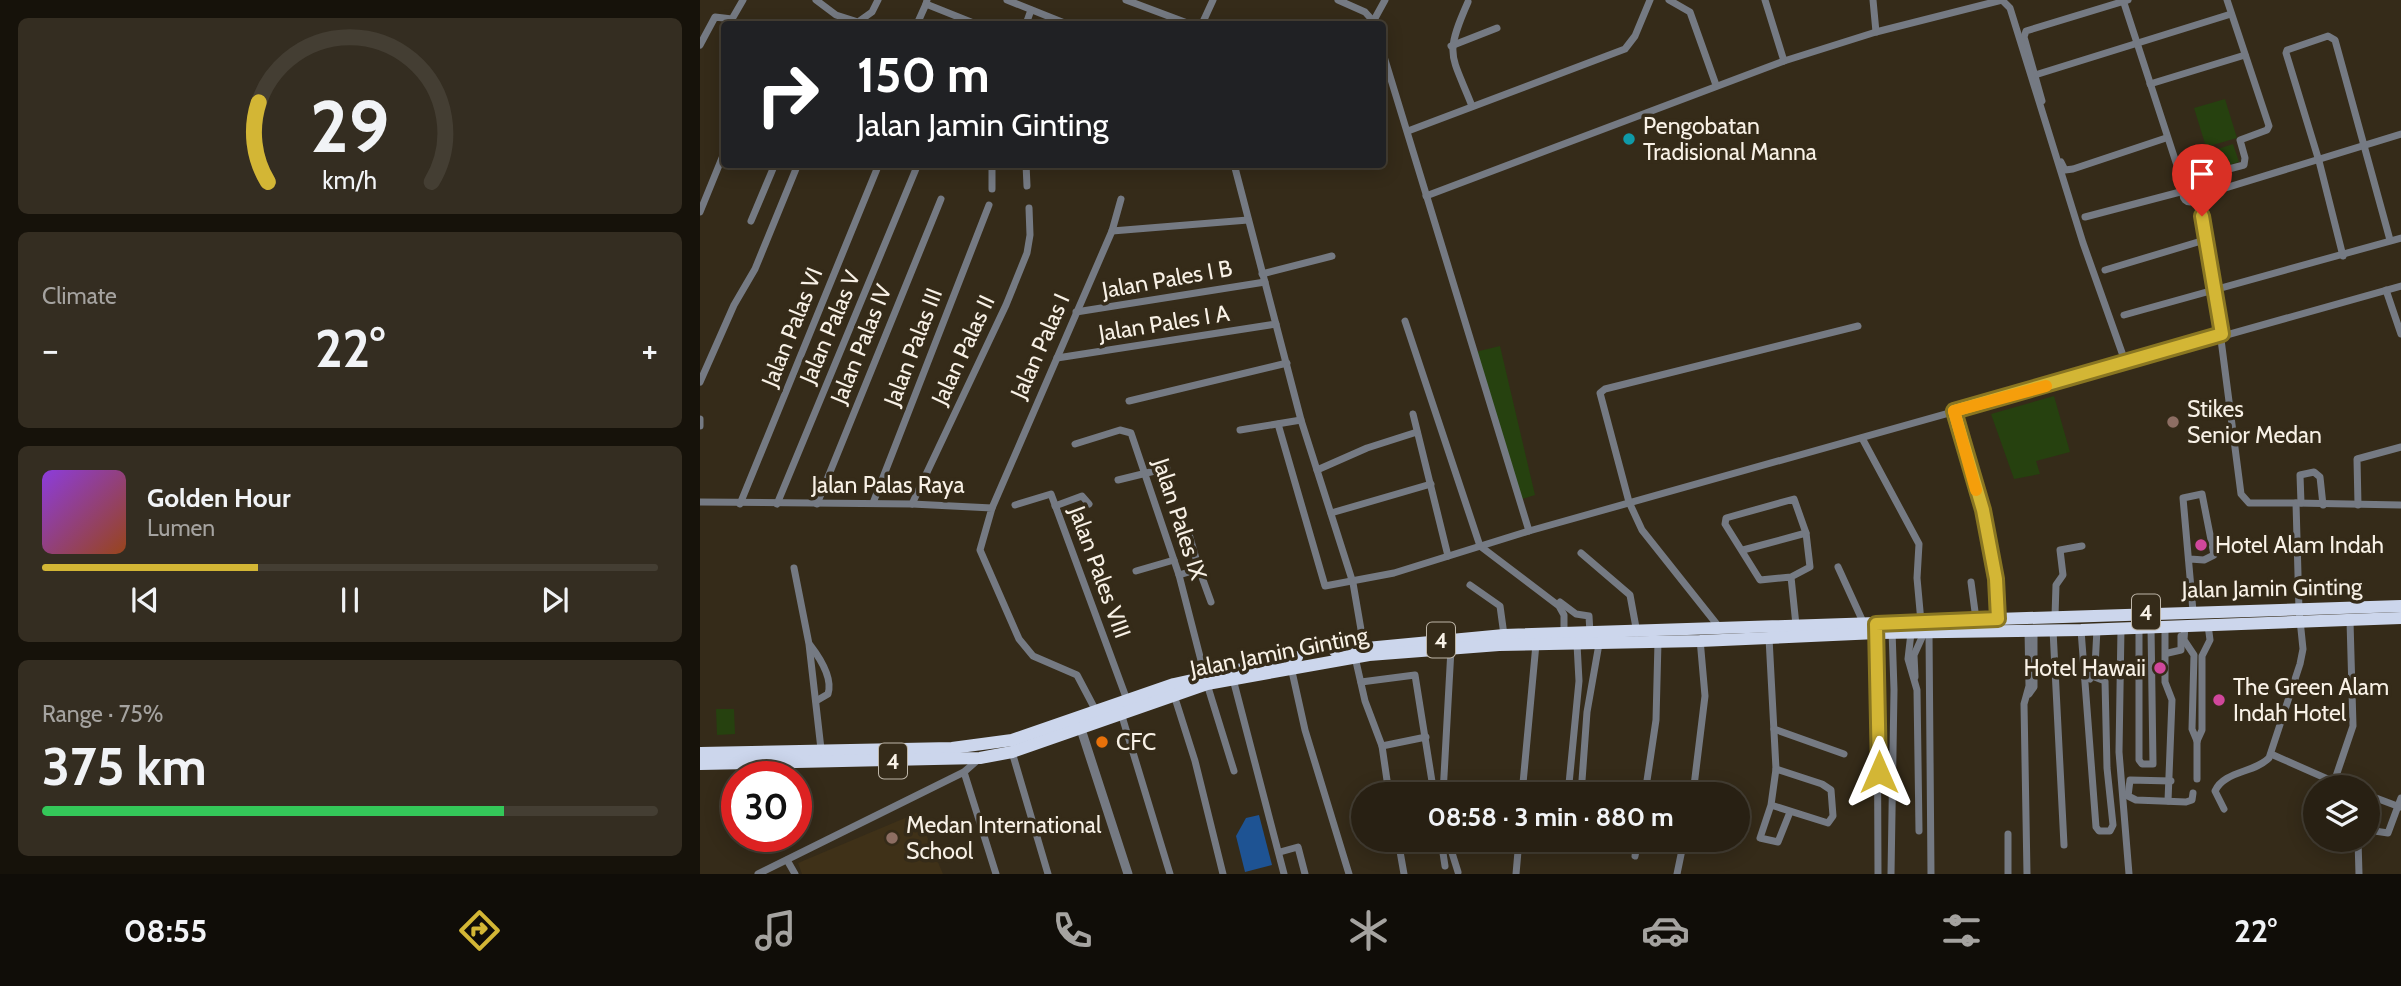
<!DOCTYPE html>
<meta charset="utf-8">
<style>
body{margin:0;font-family:Cabin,sans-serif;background:#342d21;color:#f1f3f6;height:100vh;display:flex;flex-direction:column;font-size:26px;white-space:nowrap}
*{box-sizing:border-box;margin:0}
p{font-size:23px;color:#a5a3a0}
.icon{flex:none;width:38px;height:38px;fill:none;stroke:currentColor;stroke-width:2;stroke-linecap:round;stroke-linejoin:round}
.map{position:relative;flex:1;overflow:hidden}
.side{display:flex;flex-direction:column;gap:18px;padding:18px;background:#16120a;width:700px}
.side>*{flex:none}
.hud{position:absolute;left:21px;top:21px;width:665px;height:147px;border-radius:7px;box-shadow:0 4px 18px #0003,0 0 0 2px #443e33;background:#202124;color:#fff;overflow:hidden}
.controls{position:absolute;left:1603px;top:775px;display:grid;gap:14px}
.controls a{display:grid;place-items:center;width:77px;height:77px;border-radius:50%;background:#282013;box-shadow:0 4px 18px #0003,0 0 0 2px #443e33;font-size:35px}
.speed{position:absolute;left:21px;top:761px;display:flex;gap:14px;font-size:35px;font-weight:700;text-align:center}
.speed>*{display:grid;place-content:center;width:91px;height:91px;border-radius:50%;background:#282013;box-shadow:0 4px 18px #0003,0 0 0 2px #443e33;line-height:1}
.speed .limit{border:10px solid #d22;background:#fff;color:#111}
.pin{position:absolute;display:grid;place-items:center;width:60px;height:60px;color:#fff;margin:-72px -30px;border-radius:50% 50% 50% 0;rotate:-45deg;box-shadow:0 0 7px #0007}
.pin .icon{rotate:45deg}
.me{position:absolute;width:77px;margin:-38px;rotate:0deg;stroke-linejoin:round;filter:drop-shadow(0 0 5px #0008)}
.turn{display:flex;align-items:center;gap:24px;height:147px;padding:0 21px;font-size:32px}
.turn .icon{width:91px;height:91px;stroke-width:2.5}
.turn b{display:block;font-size:49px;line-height:60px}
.big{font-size:52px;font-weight:800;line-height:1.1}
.side .card{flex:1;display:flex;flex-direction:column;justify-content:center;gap:10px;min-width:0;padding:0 24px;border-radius:10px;background:#342d21}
.side .dial{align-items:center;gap:0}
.dial svg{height:182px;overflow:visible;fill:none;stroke:#443e33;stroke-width:7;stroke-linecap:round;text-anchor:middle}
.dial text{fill:#f1f3f6;stroke:none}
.song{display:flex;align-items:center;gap:21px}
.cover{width:84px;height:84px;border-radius:10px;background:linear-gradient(135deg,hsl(270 70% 55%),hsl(20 70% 35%))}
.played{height:7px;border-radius:4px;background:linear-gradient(90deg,#d3b635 35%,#443e33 35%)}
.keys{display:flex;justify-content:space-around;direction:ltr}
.heat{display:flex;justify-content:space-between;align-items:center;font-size:38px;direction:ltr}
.charge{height:10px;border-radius:5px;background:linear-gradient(90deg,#34c759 75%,#443e33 0)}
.trip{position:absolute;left:651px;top:782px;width:399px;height:70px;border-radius:35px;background:#282013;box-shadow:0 4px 18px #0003,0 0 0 2px #443e33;font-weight:800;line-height:70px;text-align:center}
.dock{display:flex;height:112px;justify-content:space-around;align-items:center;background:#100d08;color:#a5a3a0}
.dock .icon{width:49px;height:49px}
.dock .selected{color:#d3b635}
.dock b{font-size:32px;color:#f1f3f6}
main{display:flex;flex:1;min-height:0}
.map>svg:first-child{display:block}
.built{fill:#3f3118}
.green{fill:#26410f}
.water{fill:#1e5393}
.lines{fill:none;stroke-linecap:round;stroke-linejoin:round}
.minor{stroke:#757a83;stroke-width:7}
.tertiary{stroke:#757a83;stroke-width:9}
.trunk{stroke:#ccd6ec;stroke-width:12}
.route-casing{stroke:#897622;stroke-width:18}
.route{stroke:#d3b635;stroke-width:12}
.slow{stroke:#f59e0b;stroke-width:12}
.culture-dot{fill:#0f9aa8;stroke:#352b19;stroke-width:2.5}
.education-dot{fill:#8d6e63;stroke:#352b19;stroke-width:2.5}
.hotel-dot{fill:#d1479c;stroke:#352b19;stroke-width:2.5}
.food-dot{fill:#e8710a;stroke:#352b19;stroke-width:2.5}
.labels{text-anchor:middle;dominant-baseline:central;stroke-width:7;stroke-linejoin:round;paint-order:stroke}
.shield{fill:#352b19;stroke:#beb6a8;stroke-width:2}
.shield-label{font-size:21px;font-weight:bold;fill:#f8f1e6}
.poi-label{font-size:23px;fill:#f8f1e6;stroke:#352b19;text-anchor:start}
.street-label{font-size:23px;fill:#f8f1e6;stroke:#352b19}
</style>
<main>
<section class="side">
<div class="card dial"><svg viewBox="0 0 100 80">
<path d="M14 69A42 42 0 1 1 86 69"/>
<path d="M14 69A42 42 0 0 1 10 34" stroke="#d3b635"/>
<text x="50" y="56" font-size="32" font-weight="700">29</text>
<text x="50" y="72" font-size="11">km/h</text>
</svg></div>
<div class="card"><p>Climate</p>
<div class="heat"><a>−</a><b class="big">22°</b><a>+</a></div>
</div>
<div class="card">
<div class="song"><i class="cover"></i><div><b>Golden Hour</b><p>Lumen</p></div></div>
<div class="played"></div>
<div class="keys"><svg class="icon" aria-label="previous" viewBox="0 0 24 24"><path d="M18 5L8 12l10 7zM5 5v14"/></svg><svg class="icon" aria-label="pause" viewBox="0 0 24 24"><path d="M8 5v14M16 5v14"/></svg><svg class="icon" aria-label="next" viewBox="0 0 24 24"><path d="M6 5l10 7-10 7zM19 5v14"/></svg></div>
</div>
<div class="card"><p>Range · 75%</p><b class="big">375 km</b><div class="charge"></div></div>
</section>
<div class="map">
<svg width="1701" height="874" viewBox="0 0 1701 874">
<rect width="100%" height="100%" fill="#352b19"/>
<!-- built -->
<polygon class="built" points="217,813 243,874 102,874 98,863"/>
<!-- green -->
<g class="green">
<polygon points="1525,99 1537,138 1506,147 1494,108"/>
<polygon points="1533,144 1539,162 1509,171 1503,154"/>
<polygon points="800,346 835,495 822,499 775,352"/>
<polygon points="1354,396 1370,452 1336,461 1340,474 1314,479 1291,414"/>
<polygon points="16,709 34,709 35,734 17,735"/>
</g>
<!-- water -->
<polygon class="water" points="559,815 572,865 545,872 536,836 546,818"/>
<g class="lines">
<!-- minor -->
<g class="minor">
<polyline points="116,0 136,15 158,22 172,12 178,0"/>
<polyline points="227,0 226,4 276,24"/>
<polyline points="307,0 367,24"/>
<polyline points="426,0 490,24"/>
<polyline points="638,0 665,12 676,24"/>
<polyline points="969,0 990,12 1016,85"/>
<polyline points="1065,0 1084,61"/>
<polyline points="1173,0 1176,32"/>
<polyline points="1423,0 1485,190"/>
<path d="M768,2C744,56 751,53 772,106"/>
<polyline points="674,20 685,0"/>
<polyline points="217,24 226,4"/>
<polyline points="326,24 331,10"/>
<polyline points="502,24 513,0"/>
<polyline points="0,45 15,17 32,19 43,0"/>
<polyline points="751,46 797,28"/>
<polyline points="682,50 829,531 1701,286"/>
<polyline points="1335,75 1531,14"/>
<polyline points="1450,84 1545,55"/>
<polyline points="1342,101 1324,37 1326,31 1428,0"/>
<polyline points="708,131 925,49 935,36 950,0"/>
<polyline points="1361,162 1365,170 1373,169 1466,138"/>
<polyline points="292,164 292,189"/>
<polyline points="326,164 327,186"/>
<polyline points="534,164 601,420 653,583 664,647"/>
<polyline points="1478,173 1487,171 1502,176 1544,165 1545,158 1540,140 1567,130 1569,126 1527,0"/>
<circle cx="1490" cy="195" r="7"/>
<polyline points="726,196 1084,61 1176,32 1302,0 1310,8 1383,243 1426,364"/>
<polyline points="1496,197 1701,134"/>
<path d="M1495,199L1508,239L1541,494L1549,503H1596L1599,610L1603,649L1600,664L1569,758C1554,773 1524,771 1515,791L1524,809"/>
<polyline points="0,212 24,153"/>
<polyline points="1385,217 1484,191"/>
<polyline points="51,221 75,164"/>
<polyline points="412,231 548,220"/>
<polyline points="1643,256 1619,161 1586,53 1587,50 1628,36 1635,40 1690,240"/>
<polyline points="1405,270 1508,239"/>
<polyline points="562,274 632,256"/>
<polyline points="1686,290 1701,334"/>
<polyline points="376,312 565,282"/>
<polyline points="1424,315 1701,238"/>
<polyline points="705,321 780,546 859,606 864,615 864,634"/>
<polyline points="357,358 576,324"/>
<polyline points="0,382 34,305 55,269 98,164"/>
<polyline points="429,401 587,363"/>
<polyline points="1254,411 1283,510 1296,579 1299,619"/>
<polyline points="713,414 748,556"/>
<polyline points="0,419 0,426"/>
<polyline points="578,424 625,586 694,573 829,531"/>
<polyline points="540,430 601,420"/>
<polyline points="1162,438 1219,544 1217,578 1221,622"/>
<polyline points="375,444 420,430 431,433 479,575 505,676"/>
<polyline points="617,470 667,448 717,432"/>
<polyline points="418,480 467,468"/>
<polyline points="0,502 212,504 292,508 280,550 319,639 333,656 377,675 396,711"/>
<polyline points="173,503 289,205"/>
<polyline points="1596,503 1701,505"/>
<polyline points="1601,503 1600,475 1614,472 1620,477 1623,505"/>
<polyline points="40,504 179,164"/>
<polyline points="77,504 218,164"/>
<polyline points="117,504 241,199"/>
<polyline points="212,504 306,305 327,253 330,235 329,208"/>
<polyline points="315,505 351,494 427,700"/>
<polyline points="1658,505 1657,459 1701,447"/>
<polyline points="355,506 382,496 389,504"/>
<polyline points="292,508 412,231 421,199"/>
<polyline points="631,513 731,484"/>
<polyline points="489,534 499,569"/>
<polyline points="1043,550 1106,533"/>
<polyline points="881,553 930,595 937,633"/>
<polyline points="1490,559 1504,560 1514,555 1502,494 1483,498 1493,611"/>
<polyline points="1138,567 1164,624"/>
<polyline points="94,568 109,644 121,749"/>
<polyline points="436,571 474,560"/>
<polyline points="479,575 499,569 511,602"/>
<polyline points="1091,577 1110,567 1106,533 1094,499 1026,518 1025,524 1060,580 1091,577 1096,625"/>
<polyline points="1271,582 1276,619"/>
<polyline points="770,585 800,606 804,635"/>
<polyline points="860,602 876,614 889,616 890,633"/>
<polyline points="1355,616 1356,585 1363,575 1360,550 1382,546"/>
<polyline points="1465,625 1465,682 1472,700 1468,801"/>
<polyline points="1485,625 1484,640 1494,655 1492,729 1497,741"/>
<polyline points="1019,627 942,530 929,502 900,393 905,389 1158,326"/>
<polyline points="1439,627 1439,760 1442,764 1453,764 1451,627"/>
<polyline points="1421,628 1419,752 1429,874"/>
<polyline points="1177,630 1178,874"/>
<polyline points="1353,630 1364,845"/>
<polyline points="1381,630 1396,827 1399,831 1410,831 1413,825 1407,768 1405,681 1392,676"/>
<polyline points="1211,633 1208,659 1217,690 1219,831"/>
<polyline points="1229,633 1231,874"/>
<polyline points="1069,638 1076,769"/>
<path d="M110,645C120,658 133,678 128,694L116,701"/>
<polyline points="1468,653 1481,650 1481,636"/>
<polyline points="655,657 665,701 682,746 689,794"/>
<polyline points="591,667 605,730 649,874"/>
<polyline points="1215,677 1214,655 1224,633"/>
<polyline points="533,679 584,874"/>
<polyline points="1390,679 1395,667 1397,629"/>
<polyline points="661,682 715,675 734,794"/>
<polyline points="507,684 534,771"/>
<polyline points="1329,694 1334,687 1334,630"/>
<polyline points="474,695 495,761 523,874"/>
<polyline points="421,713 470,874"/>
<polyline points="1074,729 1144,754"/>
<polyline points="682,746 726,737"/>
<polyline points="312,752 348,874"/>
<polyline points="1571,754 1648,788"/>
<polyline points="264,772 296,874"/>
<polyline points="1497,779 1497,741 1502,730 1502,656 1510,640 1508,625"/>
<polyline points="1471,781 1430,780 1428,796 1436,800 1486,802 1492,800 1493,793"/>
<polyline points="1634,782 1653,726 1650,621"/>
<polyline points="689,791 732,785"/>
<polyline points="743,794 751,649"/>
<polyline points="822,794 836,644"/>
<polyline points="868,794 879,681 877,644"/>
<polyline points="881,794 887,712 899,644"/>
<polyline points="945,794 956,720 958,642"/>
<polyline points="993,794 1005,696 1000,639"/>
<polyline points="1668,795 1700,807"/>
<polyline points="1071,805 1128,823 1133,816 1131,790 1122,784 1076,769 1071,805 1060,838 1078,842 1090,812"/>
<polyline points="1668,830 1688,833 1701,798"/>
<polyline points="698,840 704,874"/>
<polyline points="741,840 745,866"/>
<polyline points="748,840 758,872"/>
<polyline points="1658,840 1659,874"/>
<polyline points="580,852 598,847 605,874"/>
<polyline points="935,856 938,840"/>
<polyline points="87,860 95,874"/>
<polyline points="58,874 264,772 280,758"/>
<polyline points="816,874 819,840"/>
<polyline points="977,874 984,840"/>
<polyline points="1191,874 1194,690 1192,630"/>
<polyline points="1308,874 1308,834"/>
<polyline points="1327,874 1324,704 1329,686 1328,630"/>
</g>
<!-- tertiary -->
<polyline class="tertiary" points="379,723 428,874"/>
<!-- trunk -->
<g class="trunk">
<polyline points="635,651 804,635 1701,606"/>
<polyline points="0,753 252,748 312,740 474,684 597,657"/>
<polyline points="0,764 280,758 312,752 507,684 669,655 799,645 1000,641 1177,633 1381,630 1701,618"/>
</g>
</g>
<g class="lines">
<!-- route casing -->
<g class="route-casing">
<polyline id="route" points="1179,772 1176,624 1298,619 1296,579 1283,510 1254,411 1522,334 1502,216"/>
</g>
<!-- route -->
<use href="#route" class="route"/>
<!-- slow -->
<polyline class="slow" points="1276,490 1254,411 1346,386"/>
</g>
<!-- markers -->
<circle class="culture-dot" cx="929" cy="139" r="7"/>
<g class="education-dot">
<circle cx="1473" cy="422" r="7"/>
<circle cx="192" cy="838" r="7"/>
</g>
<g class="hotel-dot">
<circle cx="1501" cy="545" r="7"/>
<circle cx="1460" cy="668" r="7"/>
<circle cx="1519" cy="700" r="7"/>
</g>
<circle class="food-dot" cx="402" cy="742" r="7"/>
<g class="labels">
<!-- shield labels -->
<g class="shield">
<rect x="1432" y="594.5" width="28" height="35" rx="5"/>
<rect x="727" y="622.5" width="28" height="35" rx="5"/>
<rect x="179" y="743.5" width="28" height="35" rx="5"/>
</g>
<g class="shield-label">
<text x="1446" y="612">4</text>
<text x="741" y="640">4</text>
<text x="193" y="761">4</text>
</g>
<!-- poi labels -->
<g class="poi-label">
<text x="943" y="126">Pengobatan<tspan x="943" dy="26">Tradisional Manna</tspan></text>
<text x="1487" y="409">Stikes<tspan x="1487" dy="26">Senior Medan</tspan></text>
<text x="1515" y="545">Hotel Alam Indah</text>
<text x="1446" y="668" text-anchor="end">Hotel Hawaii</text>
<text x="1533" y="687">The Green Alam<tspan x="1533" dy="26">Indah Hotel</tspan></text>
<text x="416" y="742">CFC</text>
<text x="206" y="825">Medan International<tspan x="206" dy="26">School</tspan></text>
</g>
<!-- street labels -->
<g class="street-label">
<text transform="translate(467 279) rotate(-10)">Jalan Pales I B</text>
<text transform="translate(464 323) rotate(-9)">Jalan Pales I A</text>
<text transform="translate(92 327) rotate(-68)">Jalan Palas VI</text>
<text transform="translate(130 327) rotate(-67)">Jalan Palas V</text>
<text transform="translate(161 344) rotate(-68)">Jalan Palas IV</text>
<text transform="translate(340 346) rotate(-66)">Jalan Palas I</text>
<text transform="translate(213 347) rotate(-69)">Jalan Palas III</text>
<text transform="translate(263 350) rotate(-65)">Jalan Palas II</text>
<text x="188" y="485">Jalan Palas Raya</text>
<text transform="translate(480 519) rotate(72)">Jalan Pales IX</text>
<text transform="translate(400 572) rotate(70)">Jalan Pales VIII</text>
<text transform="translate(1572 588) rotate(-1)">Jalan Jamin Ginting</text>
<text transform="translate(579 652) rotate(-11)">Jalan Jamin Ginting</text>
</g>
</g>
</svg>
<div class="controls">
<a><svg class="icon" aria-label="layers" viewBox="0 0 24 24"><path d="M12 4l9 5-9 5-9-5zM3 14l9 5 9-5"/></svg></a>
</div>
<div class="speed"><div class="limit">30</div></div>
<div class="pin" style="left:1502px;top:216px;background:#d93025"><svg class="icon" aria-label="arrive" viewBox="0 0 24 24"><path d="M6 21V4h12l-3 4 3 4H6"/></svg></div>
<svg class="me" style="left:1179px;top:772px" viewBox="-20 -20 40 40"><path d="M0-17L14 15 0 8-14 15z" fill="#d3b635" stroke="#fff" stroke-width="4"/></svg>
<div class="trip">08:58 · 3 min · 880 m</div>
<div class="hud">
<div class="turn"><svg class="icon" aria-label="right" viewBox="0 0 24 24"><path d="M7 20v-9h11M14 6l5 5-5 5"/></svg><div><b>150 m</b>Jalan Jamin Ginting</div></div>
</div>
</div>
</main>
<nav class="dock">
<b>08:55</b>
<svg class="icon selected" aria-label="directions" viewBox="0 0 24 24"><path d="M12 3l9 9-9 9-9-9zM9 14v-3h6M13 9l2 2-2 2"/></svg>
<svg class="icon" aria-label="music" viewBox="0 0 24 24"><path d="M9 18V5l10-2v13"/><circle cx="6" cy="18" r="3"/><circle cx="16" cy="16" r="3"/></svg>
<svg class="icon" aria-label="phone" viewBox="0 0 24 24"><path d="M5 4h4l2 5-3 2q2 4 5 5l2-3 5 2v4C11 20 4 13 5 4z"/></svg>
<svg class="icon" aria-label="climate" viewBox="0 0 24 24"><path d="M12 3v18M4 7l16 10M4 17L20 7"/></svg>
<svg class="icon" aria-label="car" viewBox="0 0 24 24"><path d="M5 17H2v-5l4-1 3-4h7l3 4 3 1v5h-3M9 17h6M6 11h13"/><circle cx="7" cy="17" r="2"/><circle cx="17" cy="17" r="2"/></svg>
<svg class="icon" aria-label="filters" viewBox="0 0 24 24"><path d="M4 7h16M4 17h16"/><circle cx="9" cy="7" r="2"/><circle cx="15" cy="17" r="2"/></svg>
<b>22°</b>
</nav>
